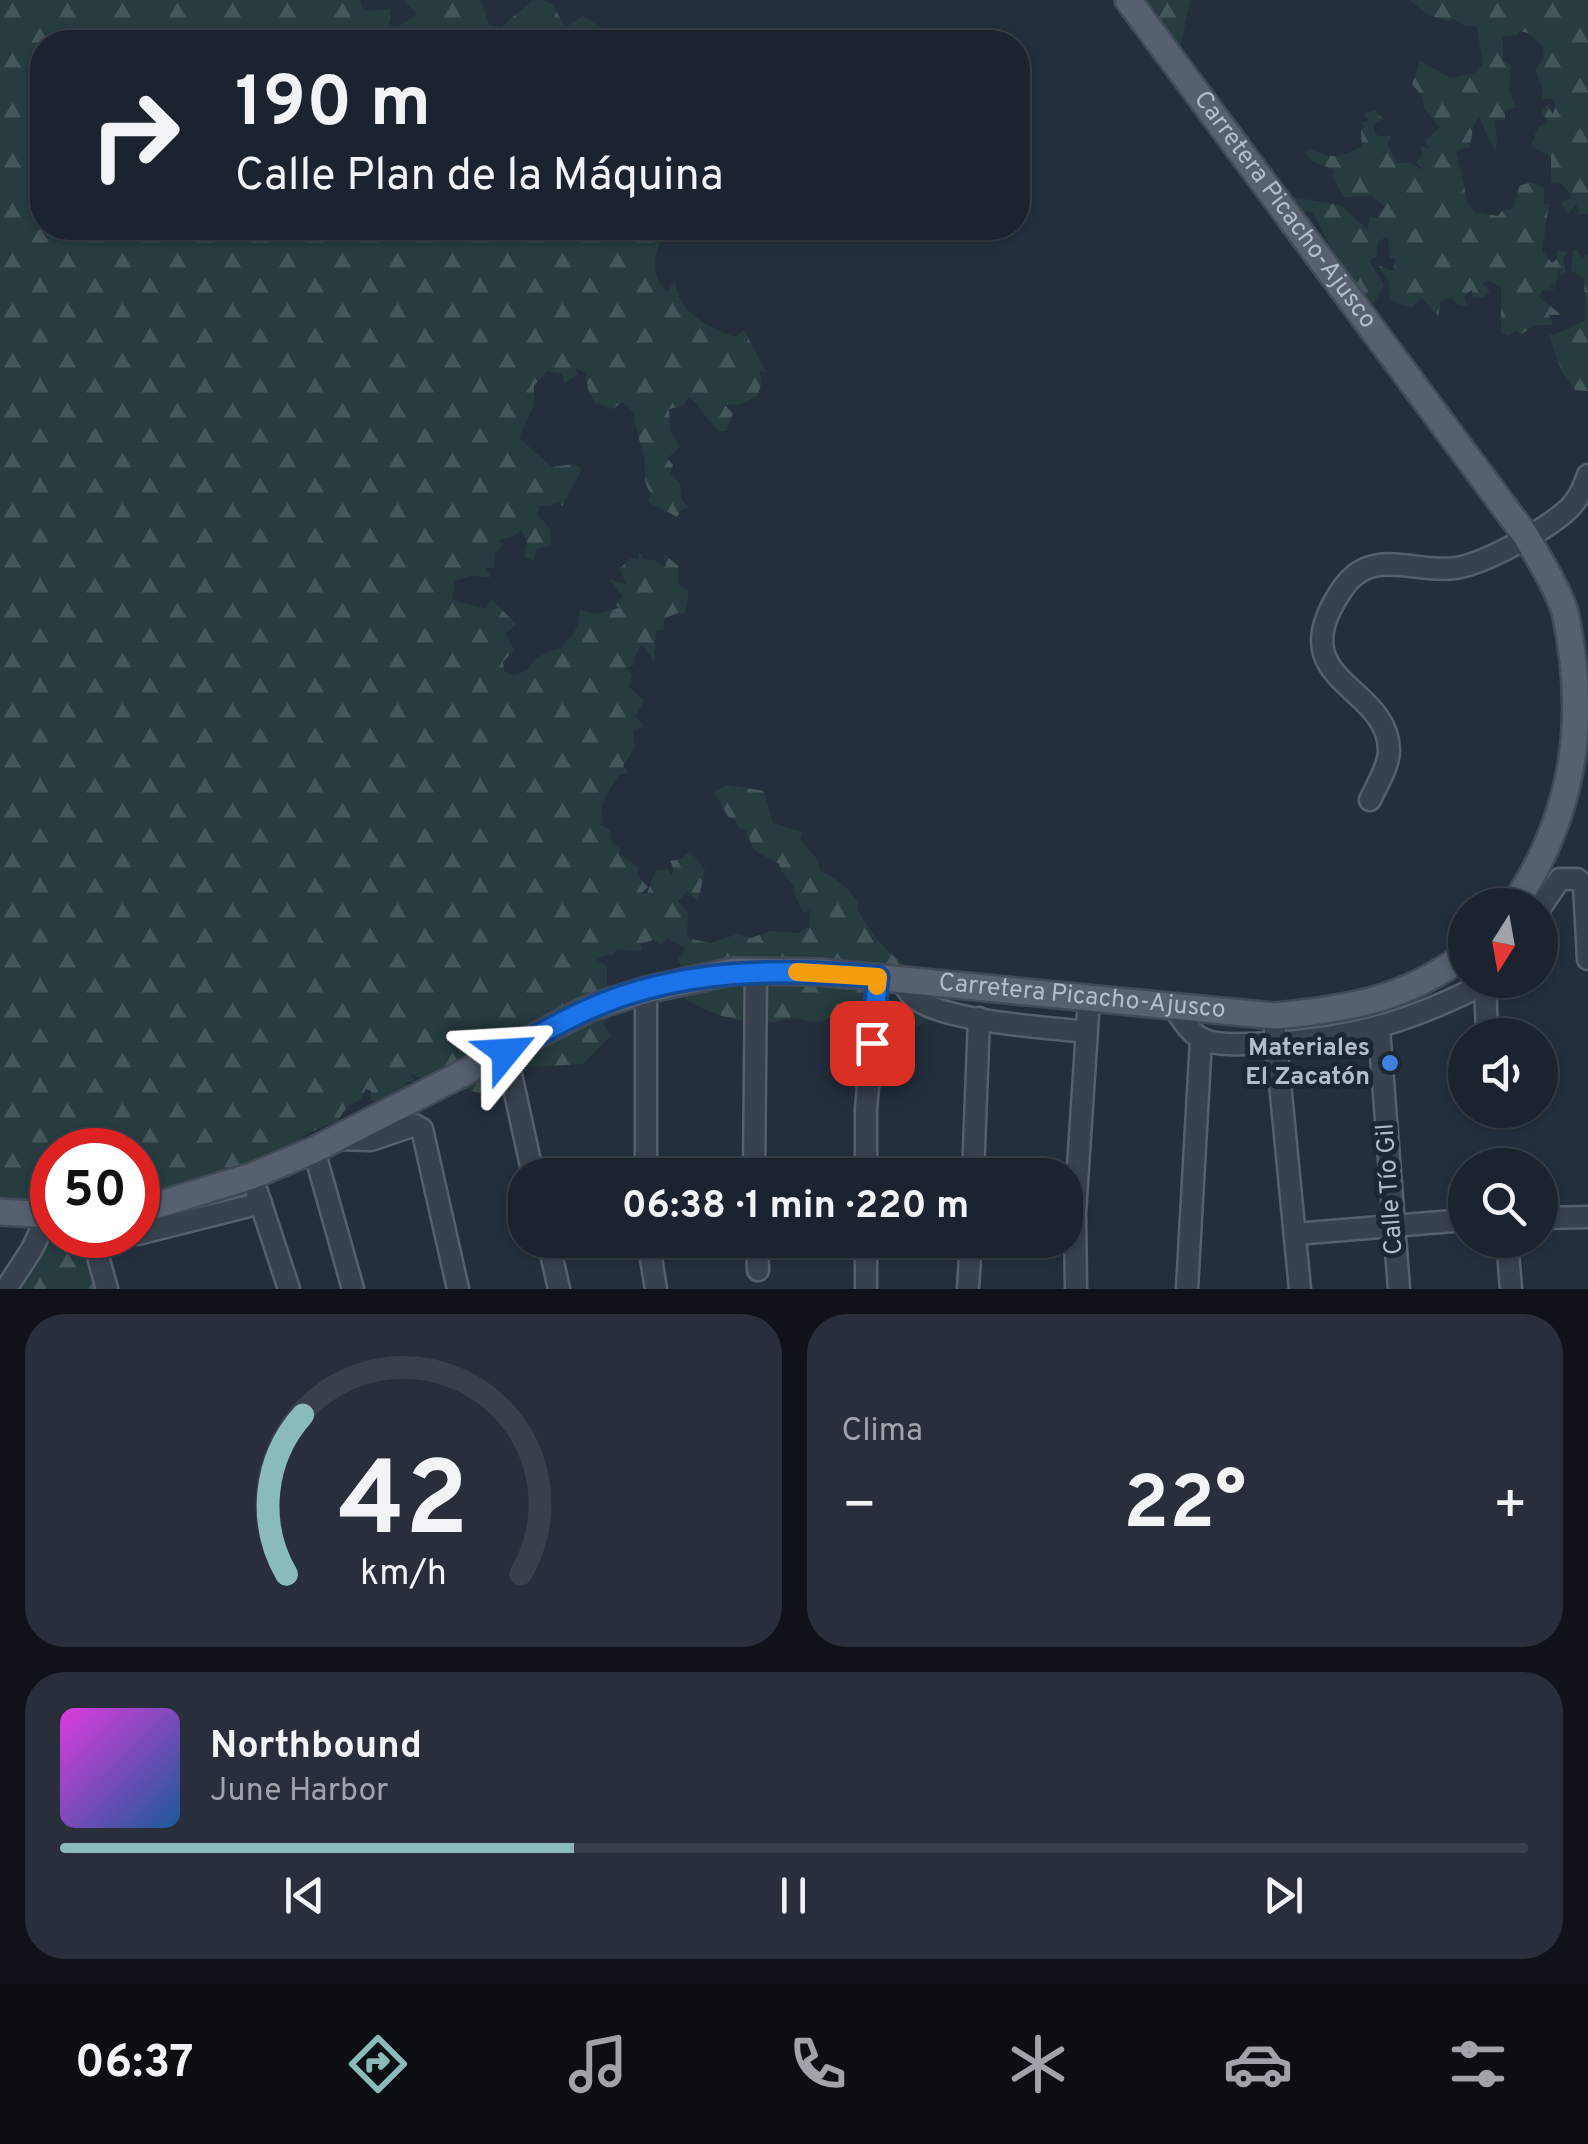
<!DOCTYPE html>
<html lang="es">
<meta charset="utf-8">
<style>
body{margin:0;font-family:Overpass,sans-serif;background:#282f3a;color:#f1f3f6;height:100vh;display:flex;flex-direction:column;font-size:38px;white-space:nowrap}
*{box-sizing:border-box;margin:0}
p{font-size:32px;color:#a0a4aa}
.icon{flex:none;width:55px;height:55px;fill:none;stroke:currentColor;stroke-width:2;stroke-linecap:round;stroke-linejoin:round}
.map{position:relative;height:1289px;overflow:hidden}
.panel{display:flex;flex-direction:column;gap:25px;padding:25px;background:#0f1319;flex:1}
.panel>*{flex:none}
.hud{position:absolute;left:30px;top:30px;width:1000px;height:210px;border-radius:40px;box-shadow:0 2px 8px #0004,0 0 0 2px #39404a;background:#1b232e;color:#f1f3f6;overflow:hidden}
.needle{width:65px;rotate:191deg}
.tools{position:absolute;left:1448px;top:888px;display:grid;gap:20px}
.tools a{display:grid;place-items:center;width:110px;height:110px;border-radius:50%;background:#1b232e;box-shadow:0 2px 8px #0004,0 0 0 2px #39404a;font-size:50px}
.speed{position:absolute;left:30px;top:1128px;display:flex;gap:20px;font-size:50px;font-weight:700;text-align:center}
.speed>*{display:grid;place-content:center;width:130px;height:130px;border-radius:50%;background:#1b232e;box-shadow:0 2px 8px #0004,0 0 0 2px #39404a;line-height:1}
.speed .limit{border:15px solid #d22;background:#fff;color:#111}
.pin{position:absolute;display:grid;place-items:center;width:85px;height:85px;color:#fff;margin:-42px;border-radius:20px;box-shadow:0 5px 15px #0006}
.me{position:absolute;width:110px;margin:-55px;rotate:63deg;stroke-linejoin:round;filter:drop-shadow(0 0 8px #0008)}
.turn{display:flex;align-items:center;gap:35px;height:210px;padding:0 40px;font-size:45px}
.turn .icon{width:130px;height:130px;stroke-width:2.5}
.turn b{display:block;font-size:70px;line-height:85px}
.big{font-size:75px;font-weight:700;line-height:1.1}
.panel .widget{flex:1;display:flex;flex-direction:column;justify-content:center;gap:15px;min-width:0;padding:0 35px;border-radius:40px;background:#282f3a}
.panel .dial{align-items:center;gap:0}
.dial svg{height:260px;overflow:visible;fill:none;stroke:#39404a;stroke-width:7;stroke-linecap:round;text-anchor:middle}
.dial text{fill:#f1f3f6;stroke:none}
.song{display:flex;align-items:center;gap:30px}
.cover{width:120px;height:120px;border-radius:15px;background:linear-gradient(135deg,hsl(300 70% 55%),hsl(210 70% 35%))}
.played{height:10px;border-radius:5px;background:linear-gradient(90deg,#8bbbb9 35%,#39404a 35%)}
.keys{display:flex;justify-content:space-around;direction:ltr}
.heat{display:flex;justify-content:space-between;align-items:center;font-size:55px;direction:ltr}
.panel .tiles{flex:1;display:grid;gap:25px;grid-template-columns:1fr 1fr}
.widget:last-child{grid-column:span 2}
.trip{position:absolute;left:508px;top:1158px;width:575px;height:100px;border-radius:40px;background:#1b232e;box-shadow:0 2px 8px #0004,0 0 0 2px #39404a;font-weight:700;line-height:100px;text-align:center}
.tabs{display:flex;height:160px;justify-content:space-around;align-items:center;background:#0b0e12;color:#a0a4aa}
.tabs .icon{width:70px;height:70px}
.tabs .on{color:#8bbbb9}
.tabs b{font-size:45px;color:#f1f3f6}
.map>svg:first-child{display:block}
.forest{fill:url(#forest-firs)}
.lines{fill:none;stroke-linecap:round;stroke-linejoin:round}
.minor-casing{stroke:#565f6c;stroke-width:25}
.major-casing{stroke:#414a57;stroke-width:30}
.minor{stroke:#38414e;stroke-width:20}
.major{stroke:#56606e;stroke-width:25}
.route-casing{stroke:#114b97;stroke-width:25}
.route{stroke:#1a73e8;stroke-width:18}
.slow{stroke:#f59e0b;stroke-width:18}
.shop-dot{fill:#3f7fe0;stroke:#1d2633;stroke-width:4}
.labels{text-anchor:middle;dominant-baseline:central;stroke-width:10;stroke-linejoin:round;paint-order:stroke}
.street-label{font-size:25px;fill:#b4bcc9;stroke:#1d2633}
.poi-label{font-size:25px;font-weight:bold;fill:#b4bcc9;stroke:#1d2633;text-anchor:end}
</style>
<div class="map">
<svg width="1588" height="1289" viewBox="0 0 1588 1289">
<defs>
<pattern id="forest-firs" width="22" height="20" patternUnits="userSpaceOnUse" patternTransform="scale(2.5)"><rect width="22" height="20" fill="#263c3f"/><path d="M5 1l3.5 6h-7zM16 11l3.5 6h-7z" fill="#435659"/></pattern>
</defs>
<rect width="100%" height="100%" fill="#242f3e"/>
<!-- forest -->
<g class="forest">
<path d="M0,0H360L364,11L390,9V25L398,27L417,14L404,0H481L489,25L501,27L533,0C560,0 552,10 566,27L583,16L600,27L618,31L621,42H42V228H641V235L659,228L667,232C653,250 649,275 667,292L675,281C678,313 708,327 735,337L744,330L766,372L759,371L762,381L758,395L740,405L724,404L733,414L726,431H718C706,419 702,408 689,397L683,406L669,409L670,431L680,447L667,458L673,465L670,473L680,483L681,499L688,507L681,510L677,517L648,502L651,493C640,480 648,468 643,453C639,438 635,427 634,412L622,402L613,409L595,403L588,389L586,373L575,368L578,374L564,384L562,374L547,371L534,386V405L519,438L552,467L573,464L582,469L562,506L558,502L550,506H539L537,514L550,529L551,546L536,549L534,561L524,556L527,541L521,530L512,537L499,540L503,546L495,553L494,568H485L491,577L471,576L455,581L452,600L486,609L491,599L516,624L506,634L514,650L503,662L504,671L515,675L527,670C534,657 549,650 563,648L564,642C577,635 578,624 580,610L594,614L619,608L615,603L623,597L609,579L627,585L619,569L630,559L638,558L639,551L644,559L654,560L666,567L663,553L678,566V584L689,591L685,614L678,613L665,618L663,629L656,631L654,661L642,644L634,657L635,664L627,668L632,675L629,687L645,701L635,716L643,726L633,732L635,747L623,766L629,773L619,775C610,789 597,805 603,822L600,825L610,830L612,843L621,849L619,854L639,868L637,875L648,887L640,894H647L655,871L667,869L671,875L674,870L670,861L681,859L690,851L705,870L698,901L687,891L678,901L688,913L687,938L710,943L738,934L751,938L771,931L798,933L809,927L810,910L805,913C794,900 798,896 792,884C786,876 782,874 779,864L754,850L746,831L738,827L735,819L729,818L714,792L727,785L764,791L773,823L802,832L800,840L818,860L820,871C839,880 847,887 859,903L857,909C866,925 877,941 890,953C911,971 934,980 947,1006L938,1016L917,1026L905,1017L912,990L871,988L865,990L875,999L874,1005C854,1000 840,1015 822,1021C811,1024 802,1017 791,1018C786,1018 781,1021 776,1022C744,1024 712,1016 685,999L689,992L678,958L683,955L685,947L666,938L662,945L653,940L640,944L643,947L640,952L617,949L613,955L603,956L597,960L607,966V984L617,996L610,1018L603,1023L611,1036L583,1064L493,1069L499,1080L486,1096L461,1087L425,1091L422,1079L410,1073L416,1082H405L408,1091L383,1102L371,1100V1091L366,1089L361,1099L347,1107L337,1121L310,1132L284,1153L138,1211V1150H52V1207L0,1200Z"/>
<polygon points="1141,0 1190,0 1181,44 1169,42 1163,34 1159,17"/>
<path d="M1409,0H1588V214H1579L1576,204L1568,214L1561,203L1572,197L1562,184L1551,183V157L1531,146L1538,127L1548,122L1541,111L1547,105L1553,114L1556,105L1553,99H1543L1542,88L1535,69L1542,61L1544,47L1528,33L1520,31L1517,35L1503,36V60L1511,66L1509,91L1516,107L1505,111V120H1494L1497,139L1495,152L1479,117L1473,127L1470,147L1456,151L1468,204L1475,212L1498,216L1502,211L1514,208L1519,186L1532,182L1544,188V204H1549L1542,251L1552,263L1557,259L1558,250L1568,252L1563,258L1566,272L1561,276L1558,267L1556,285L1549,284L1554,291L1543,290L1538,297L1562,315H1549L1553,325H1534L1522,334L1517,331L1507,336L1501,332V287L1488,280L1482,283L1490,291L1484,297L1472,298V290L1464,296L1467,306L1456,304L1451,297L1441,301L1438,316L1422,298L1411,308L1390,300L1389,282L1378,265L1393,271L1396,259L1390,258L1388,237L1378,241L1376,257L1369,261L1384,285L1374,303L1355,301L1343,276L1344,270L1312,212L1298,210L1300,204L1291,197L1341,205L1367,230L1370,216L1377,218L1385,207L1372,196L1344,197L1333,177L1335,170L1313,162L1304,152L1310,149C1335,160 1339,158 1362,146L1361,130L1365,127L1360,123L1369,121L1364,114L1375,110L1383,119L1374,124V132L1378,136H1391L1387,144L1397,163H1409L1425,171L1416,163L1422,155L1420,146L1429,149L1425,140L1440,128L1424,108L1422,96L1412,84L1420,61L1451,78L1474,73L1483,64L1477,27L1463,25L1452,18L1449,21L1428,15Z"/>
<path d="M1573,250L1578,251L1582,258L1588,255V391L1575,390L1561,370L1549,335C1563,334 1572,324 1586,321L1584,279L1571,270Z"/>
<polygon points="30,1226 52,1226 52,1235 79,1235 100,1289 12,1289 21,1278"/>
</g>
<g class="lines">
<!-- minor casing -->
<g class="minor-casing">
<g id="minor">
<path d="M1370,800C1377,785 1389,766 1389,750C1388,683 1277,683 1343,588C1372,546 1415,574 1456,568C1486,563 1541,532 1564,513C1577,503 1583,489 1588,475"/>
<polyline points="1540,908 1560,879 1577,879 1584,885 1588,959"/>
<path d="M901,979C905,986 908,993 915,998C944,1022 1046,1027 1086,1032"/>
<polyline points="1485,983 1487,1035"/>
<polyline points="646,990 646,1175"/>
<path d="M1174,1008C1181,1017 1188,1031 1199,1037C1213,1046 1236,1044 1252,1044C1344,1041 1411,1023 1491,980"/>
<polyline points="1379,1029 1399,1289"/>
<polyline points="1275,1032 1300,1289"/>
<polyline points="506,1052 533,1175"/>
<polyline points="1493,1110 1493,1112"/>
<polyline points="336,1139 371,1140 415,1125 422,1129 458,1289"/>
<polyline points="314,1150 353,1289"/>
<polyline points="754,1175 756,971"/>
<polyline points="835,1175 866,1173"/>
<polyline points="866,1175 866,1109 878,977"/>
<polyline points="973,1175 979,1018"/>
<polyline points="257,1192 289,1289"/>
<polyline points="1540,1218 1588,1217"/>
<polyline points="138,1234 261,1203"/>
<polyline points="1295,1234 1465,1220"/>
<polyline points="92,1235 107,1289"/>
<polyline points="93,1239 130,1235"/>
<polyline points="548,1240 559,1289"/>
<polyline points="648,1240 656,1289"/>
<polyline points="757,1240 758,1270"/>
<polyline points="866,1240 866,1289"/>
<polyline points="1507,1240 1511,1289"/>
<polyline points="6,1289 32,1249 48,1215"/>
<polyline points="968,1289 971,1240"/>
<polyline points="1076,1289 1075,1213 1089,999"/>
<polyline points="1187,1289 1201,1039"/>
</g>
</g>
<!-- major casing -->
<g class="major-casing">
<g id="major">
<path id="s1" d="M1128,0L1526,536C1540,561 1556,585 1565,612C1588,720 1575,813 1514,905"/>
<path id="s2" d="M138,1211L252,1176L314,1150L590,1008L646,990L734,971L820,972L1275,1016C1348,1009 1404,1000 1465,955"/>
<polyline points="0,1212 52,1215"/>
</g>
</g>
<!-- minor -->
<use href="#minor" class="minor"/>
<!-- major -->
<use href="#major" class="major"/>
</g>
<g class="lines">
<!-- route casing -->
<g class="route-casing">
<path id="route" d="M506,1052C534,1038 561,1021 589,1009C681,968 780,968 878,977L872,1043"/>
</g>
<!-- route -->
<use href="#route" class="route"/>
<!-- slow -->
<polyline class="slow" points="797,972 878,977 877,986"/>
</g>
<!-- markers -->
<circle class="shop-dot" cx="1390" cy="1063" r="10"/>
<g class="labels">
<!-- street labels -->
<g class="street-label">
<text stroke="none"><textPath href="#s1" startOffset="262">Carretera Picacho-Ajusco</textPath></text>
<text stroke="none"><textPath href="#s2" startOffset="995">Carretera Picacho-Ajusco</textPath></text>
<text transform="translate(1391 1189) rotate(-94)">Calle Tío Gil</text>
</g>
<!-- poi labels -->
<g class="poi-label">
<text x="1370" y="1049">Materiales<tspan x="1370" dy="29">El Zacatón</tspan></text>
</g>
</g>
</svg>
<div class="tools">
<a><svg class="needle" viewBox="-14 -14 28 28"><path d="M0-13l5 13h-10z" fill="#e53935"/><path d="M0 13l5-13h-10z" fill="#a0a4aa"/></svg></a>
<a><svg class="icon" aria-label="sound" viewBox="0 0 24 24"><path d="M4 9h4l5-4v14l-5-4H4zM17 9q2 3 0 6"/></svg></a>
<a><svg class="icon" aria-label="search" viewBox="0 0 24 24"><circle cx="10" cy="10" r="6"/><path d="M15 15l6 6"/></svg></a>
</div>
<div class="speed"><div class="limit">50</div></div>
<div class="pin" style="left:872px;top:1043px;background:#d93025"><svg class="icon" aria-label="arrive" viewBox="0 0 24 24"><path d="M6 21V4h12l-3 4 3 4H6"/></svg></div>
<svg class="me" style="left:506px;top:1052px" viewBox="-20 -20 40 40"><path d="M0-17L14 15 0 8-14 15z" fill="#1a73e8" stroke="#fff" stroke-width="4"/></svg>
<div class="trip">06:38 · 1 min · 220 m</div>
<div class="hud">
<div class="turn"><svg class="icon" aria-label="right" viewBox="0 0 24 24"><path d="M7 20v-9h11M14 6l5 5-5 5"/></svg><div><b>190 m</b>Calle Plan de la Máquina</div></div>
</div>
</div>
<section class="panel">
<div class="tiles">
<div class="widget dial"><svg viewBox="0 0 100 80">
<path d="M14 69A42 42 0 1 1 86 69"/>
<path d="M14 69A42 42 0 0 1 19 20" stroke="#8bbbb9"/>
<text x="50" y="56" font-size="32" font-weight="700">42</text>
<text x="50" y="72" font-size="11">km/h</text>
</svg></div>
<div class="widget"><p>Clima</p>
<div class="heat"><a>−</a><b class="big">22°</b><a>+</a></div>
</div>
<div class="widget">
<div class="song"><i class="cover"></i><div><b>Northbound</b><p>June Harbor</p></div></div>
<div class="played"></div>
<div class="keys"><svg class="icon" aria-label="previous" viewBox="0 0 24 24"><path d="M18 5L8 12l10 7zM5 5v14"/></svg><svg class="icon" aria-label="pause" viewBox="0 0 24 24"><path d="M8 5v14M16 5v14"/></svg><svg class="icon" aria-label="next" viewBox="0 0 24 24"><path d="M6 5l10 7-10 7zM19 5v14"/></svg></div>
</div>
</div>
</section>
<nav class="tabs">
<b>06:37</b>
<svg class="icon on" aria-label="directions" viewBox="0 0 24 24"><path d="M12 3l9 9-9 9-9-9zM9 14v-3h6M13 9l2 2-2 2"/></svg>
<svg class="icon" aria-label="music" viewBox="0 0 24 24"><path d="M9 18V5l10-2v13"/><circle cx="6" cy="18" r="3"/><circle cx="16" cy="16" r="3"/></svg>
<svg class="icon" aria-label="phone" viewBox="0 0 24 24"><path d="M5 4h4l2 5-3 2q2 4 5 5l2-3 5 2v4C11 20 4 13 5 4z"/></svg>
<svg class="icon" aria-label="climate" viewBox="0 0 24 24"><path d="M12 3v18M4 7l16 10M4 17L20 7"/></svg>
<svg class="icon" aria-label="car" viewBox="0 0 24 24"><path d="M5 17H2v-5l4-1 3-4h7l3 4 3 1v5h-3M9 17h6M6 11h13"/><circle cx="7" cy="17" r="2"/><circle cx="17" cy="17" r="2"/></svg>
<svg class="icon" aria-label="filters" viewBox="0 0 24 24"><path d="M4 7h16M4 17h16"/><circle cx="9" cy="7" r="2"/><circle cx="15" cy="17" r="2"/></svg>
</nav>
